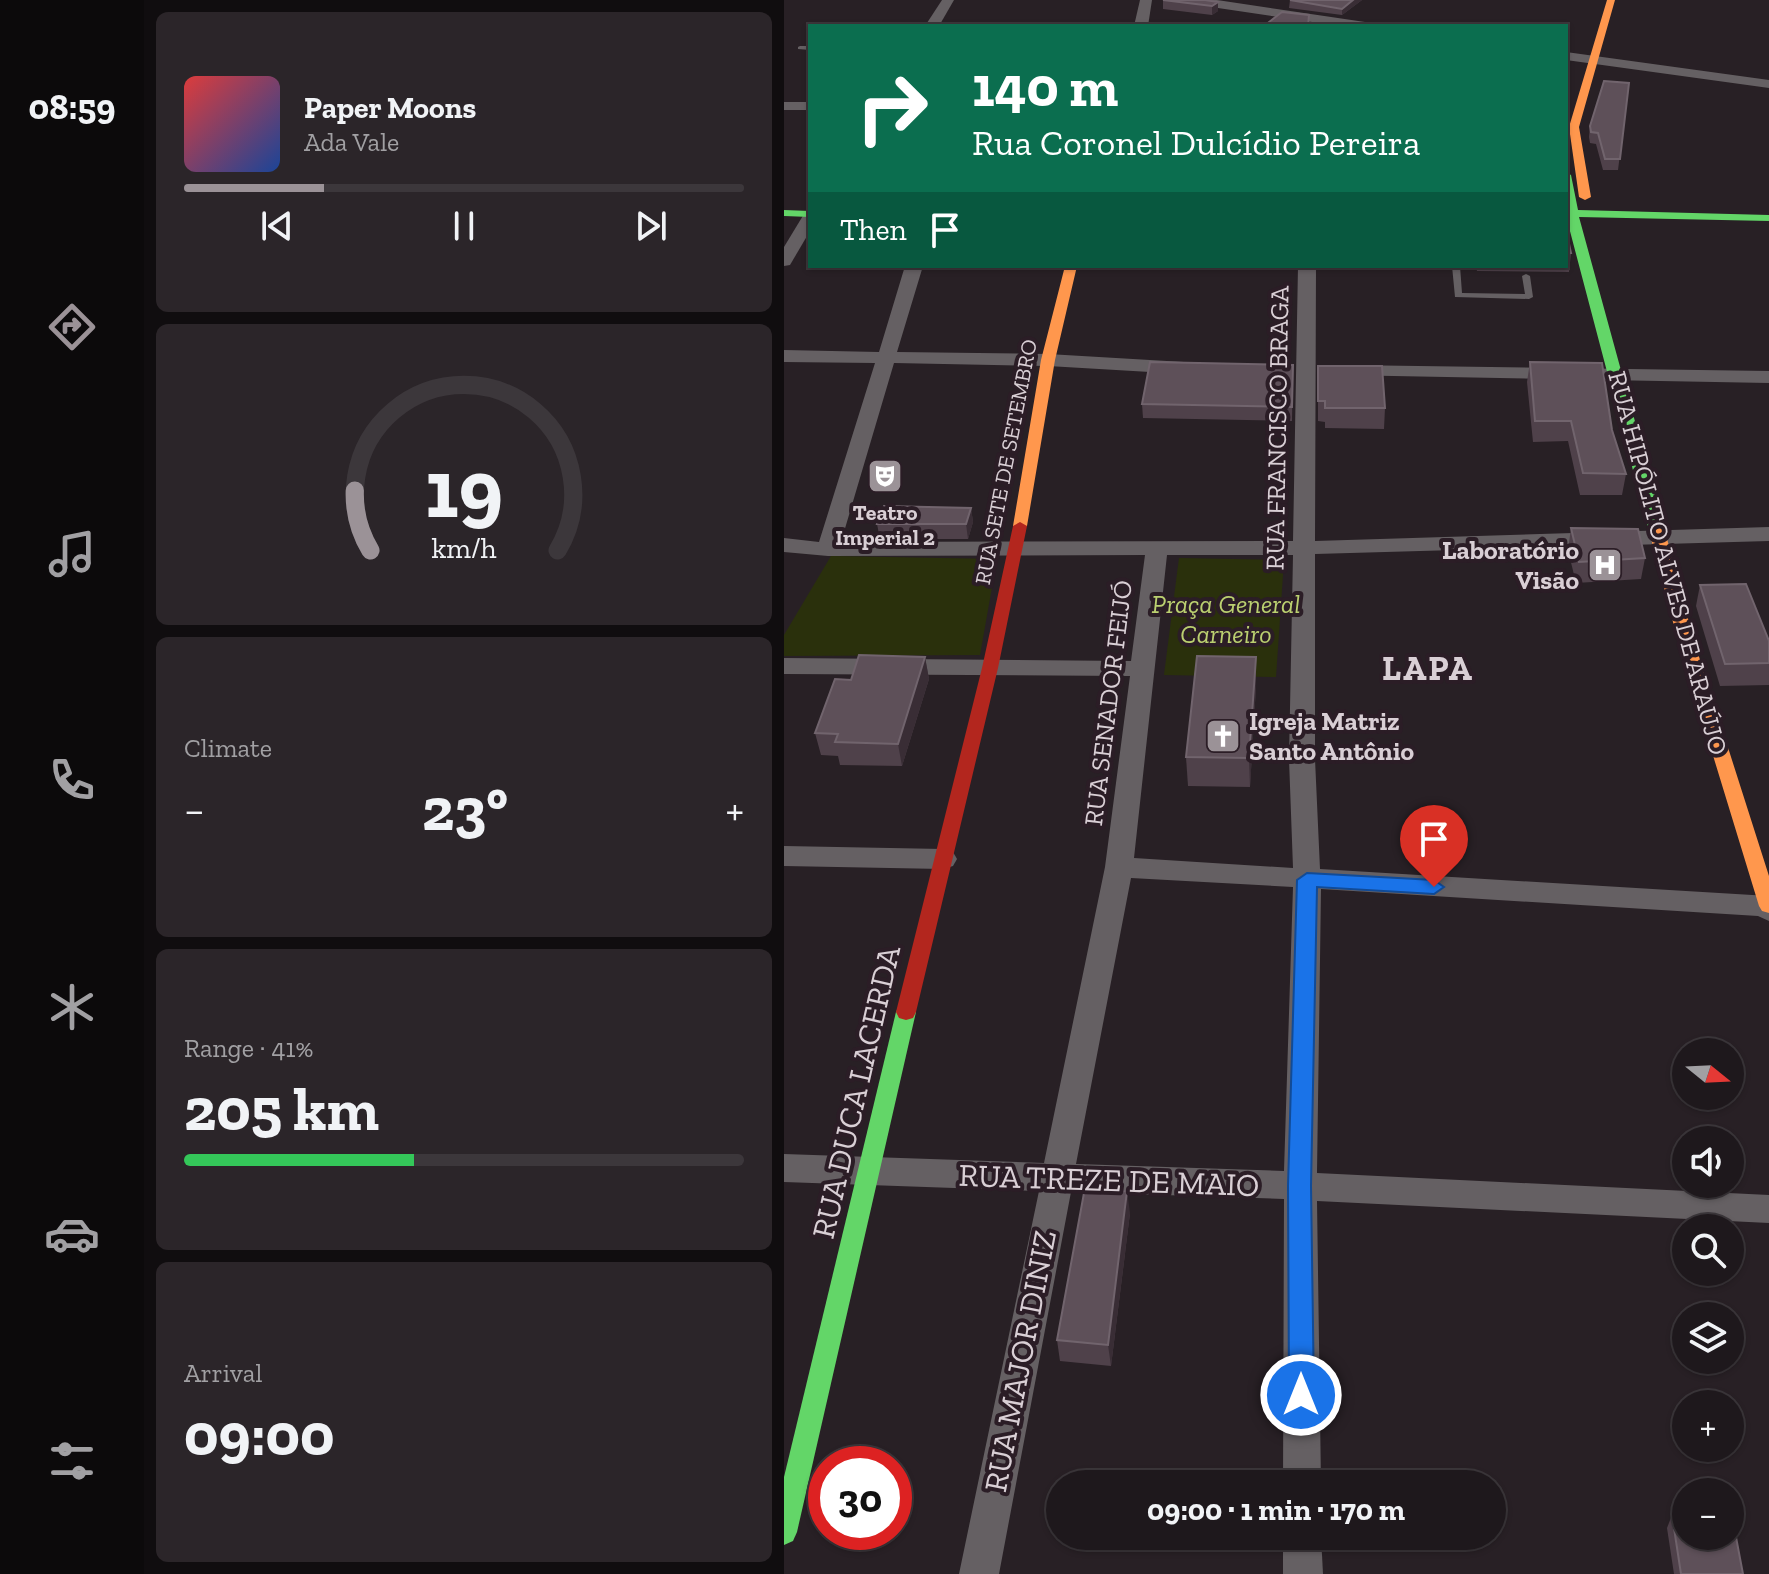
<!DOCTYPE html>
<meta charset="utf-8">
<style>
body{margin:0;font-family:"Zilla Slab",serif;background:#2b2529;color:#f1f3f6;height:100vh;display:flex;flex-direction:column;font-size:30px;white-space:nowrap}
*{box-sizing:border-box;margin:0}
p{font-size:26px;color:#a1a0a3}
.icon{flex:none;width:44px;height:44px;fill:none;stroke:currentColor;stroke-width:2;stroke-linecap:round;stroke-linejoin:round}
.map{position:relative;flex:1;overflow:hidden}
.side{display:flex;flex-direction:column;gap:12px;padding:12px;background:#100d0f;width:640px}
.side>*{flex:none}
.guide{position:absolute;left:24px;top:24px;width:760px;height:244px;border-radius:0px;box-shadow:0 2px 6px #0004,0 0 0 2px #3c373b;background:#0b6e4f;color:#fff;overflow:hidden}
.needle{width:52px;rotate:108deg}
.controls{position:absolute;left:888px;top:1038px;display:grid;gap:16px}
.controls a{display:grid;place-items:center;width:72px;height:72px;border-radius:50%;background:#1e181c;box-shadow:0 2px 6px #0004,0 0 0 2px #3c373b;font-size:40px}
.speed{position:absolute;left:24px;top:1446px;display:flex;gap:16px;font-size:40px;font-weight:700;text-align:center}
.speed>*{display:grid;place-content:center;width:104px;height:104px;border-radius:50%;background:#1e181c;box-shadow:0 2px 6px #0004,0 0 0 2px #3c373b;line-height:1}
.speed .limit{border:12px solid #d22;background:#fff;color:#111}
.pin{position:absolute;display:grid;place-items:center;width:68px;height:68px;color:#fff;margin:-82px -34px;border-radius:50% 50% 50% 0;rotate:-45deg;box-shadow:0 0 8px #0007}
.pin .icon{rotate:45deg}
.me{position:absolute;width:88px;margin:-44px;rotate:0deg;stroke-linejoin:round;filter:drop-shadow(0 0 6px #0008)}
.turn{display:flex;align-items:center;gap:28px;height:168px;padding:0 32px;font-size:36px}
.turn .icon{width:104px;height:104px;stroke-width:2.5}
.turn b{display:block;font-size:56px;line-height:68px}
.then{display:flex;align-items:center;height:76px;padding:0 32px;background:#0003;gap:16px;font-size:30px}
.big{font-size:60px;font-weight:700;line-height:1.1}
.side .widget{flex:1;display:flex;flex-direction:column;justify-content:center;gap:12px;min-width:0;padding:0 28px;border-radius:12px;background:#2b2529}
.side .dial{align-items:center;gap:0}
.dial svg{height:208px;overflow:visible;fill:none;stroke:#3c373b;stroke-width:7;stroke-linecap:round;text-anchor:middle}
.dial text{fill:#f1f3f6;stroke:none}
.song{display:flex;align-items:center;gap:24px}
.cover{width:96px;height:96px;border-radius:12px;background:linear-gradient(135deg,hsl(0 70% 55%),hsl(220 70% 35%))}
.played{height:8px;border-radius:4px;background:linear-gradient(90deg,#9b9297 25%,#3c373b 25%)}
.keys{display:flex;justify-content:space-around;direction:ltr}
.heat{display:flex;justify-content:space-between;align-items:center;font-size:44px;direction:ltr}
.charge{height:12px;border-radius:6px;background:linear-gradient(90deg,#34c759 41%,#3c373b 0)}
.trip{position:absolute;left:262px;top:1470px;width:460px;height:80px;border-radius:40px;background:#1e181c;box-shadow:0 2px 6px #0004,0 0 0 2px #3c373b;font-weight:700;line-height:80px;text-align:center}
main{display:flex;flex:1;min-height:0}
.tab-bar{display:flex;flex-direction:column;width:144px;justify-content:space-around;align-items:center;background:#0c0a0b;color:#a1a0a3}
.tab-bar .icon{width:56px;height:56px}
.tab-bar .on{color:#9b9297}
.tab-bar b{font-size:36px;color:#f1f3f6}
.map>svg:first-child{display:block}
.green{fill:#2a300c}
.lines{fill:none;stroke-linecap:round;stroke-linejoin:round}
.lane{fill:#656063;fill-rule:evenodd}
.street{fill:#656063;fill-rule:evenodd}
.fast{fill:#63d668;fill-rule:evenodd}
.slow{fill:#ff974d;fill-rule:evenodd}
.jam{fill:#b3261e;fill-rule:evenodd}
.wall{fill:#4f414a}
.shaded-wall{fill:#392d35}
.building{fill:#5e5059;stroke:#71646d;stroke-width:2}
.route{fill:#1a73e8;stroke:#114b97;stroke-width:2}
.labels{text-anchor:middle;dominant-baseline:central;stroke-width:8;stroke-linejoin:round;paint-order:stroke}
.far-street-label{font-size:22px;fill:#d9cfd5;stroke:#2b1d26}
.far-poi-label{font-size:22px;font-weight:bold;fill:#d9cfd5;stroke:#2b1d26}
.street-label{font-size:26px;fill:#d9cfd5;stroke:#2b1d26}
.poi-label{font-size:26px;font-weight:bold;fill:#d9cfd5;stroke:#2b1d26;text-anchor:end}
.park-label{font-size:26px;font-style:italic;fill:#bbd070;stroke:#2b1d26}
.near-street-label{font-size:32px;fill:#d9cfd5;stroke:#2b1d26}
.district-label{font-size:34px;font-weight:bold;letter-spacing:2px;fill:#d9cfd5;stroke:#2b1d26}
</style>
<main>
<nav class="tab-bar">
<b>08:59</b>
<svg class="icon on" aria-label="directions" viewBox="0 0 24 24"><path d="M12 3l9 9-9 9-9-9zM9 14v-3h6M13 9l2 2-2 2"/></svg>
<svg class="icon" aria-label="music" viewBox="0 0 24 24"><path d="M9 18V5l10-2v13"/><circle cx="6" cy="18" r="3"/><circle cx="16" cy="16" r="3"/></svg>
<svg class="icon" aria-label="phone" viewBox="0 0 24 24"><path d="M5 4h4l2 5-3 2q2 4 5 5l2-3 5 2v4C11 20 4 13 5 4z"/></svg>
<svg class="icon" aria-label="climate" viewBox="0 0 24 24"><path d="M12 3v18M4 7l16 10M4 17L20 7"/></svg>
<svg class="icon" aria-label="car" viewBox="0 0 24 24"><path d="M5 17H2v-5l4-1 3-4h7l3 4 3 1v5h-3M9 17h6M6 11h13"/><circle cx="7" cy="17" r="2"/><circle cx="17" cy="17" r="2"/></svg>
<svg class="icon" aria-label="filters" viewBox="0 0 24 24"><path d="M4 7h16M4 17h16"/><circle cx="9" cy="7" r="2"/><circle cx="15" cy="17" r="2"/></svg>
</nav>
<section class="side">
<div class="widget">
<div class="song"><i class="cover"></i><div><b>Paper Moons</b><p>Ada Vale</p></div></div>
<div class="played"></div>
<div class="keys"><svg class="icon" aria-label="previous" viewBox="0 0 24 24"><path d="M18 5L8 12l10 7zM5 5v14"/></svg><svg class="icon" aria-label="pause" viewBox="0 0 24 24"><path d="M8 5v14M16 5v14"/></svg><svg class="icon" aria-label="next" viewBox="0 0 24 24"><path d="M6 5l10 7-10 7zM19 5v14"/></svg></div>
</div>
<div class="widget dial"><svg viewBox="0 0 100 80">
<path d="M14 69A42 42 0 1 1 86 69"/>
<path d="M14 69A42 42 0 0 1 8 46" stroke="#9b9297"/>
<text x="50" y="56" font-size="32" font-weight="700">19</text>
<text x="50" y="72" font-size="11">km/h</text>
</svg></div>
<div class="widget"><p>Climate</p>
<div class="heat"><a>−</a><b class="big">23°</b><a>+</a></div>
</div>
<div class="widget"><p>Range · 41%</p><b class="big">205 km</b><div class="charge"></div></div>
<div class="widget"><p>Arrival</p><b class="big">09:00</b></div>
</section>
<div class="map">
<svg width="985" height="1574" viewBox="0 0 985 1574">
<rect width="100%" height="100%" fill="#282025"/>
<!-- green -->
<g class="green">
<polygon points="47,556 213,559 196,655 0,656 0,635"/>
<polygon points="395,558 500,560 492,677 380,675"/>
</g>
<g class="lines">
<!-- lane -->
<g class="lane">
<polygon points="16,46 26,46 26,50 14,49 14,47"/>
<polygon points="668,266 676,266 678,293 741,294 738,276 742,274 746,276 749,297 745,299 671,297"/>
</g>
<!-- street -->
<g class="street">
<polygon points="158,0 170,0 155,26 141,26"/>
<polygon points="356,0 368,0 364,26 350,26"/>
<polygon points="401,0 433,0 581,22 588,26 555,26 407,4"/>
<polygon points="782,52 985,80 985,88 782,60"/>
<rect x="0" y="102" width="26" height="8"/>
<polygon points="26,212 26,231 6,265 0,266 0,247 20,214"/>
<path d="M121,266H139L113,352L264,354L400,362L409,368L400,374L264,366L110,363L57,542L509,541L514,266H532L531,541L985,527V541L531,554V759L536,869L985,896V921L974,916L537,889L533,1173L985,1195V1223L533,1201L537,1484H499L500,1199L287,1192L215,1574H175L255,1191L0,1182V1154L260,1163L321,867L346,676L0,674V658L347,661L361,555L44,556L0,552V538L35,542L91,363L0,362V350L95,352ZM383,555H509L505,759L509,868L350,858ZM347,878L509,887L500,1171L292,1164Z"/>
<polygon points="563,365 985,371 985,383 556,375 553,371"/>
<polygon points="0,846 159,849 169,852 173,859 169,866 159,869 0,866"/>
<polygon points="499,1536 537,1536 539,1574 499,1574"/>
</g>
<!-- fast -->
<g class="fast">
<polygon points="782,172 787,175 794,210 985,215 985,221 795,217 881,531 878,534 873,536 865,531 782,216"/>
<polygon points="0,210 26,211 26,217 0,216"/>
<polygon points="122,1004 129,1006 132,1012 13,1532 9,1541 0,1545 0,1477 112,1012 115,1006"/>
</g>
<!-- slow -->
<g class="slow">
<polygon points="823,0 831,0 795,127 807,197 801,200 795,197 785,127"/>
<polygon points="281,266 293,266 271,360 243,526 236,530 229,526 257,360"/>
<polygon points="873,526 881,531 910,641 985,876 985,913 978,911 975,906 894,641 865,531"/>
</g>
<!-- jam -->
<polygon class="jam" points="236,522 243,526 214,668 132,1012 129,1018 122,1020 115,1018 112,1012 198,668 229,526"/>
</g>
<!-- wall -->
<g class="wall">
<polygon points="379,0 421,0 434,11 428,15 379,9"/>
<polygon points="506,0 578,0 558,15 505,8"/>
<polygon points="845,83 834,170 819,170 812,144 806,143 805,137 806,126"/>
<polygon points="782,230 787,253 785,272 693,271 692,266 782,266"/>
<polygon points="746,362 828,430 842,474 838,495 796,495 784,441 749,442 743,382"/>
<polygon points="509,365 508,421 359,418 358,404"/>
<polygon points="534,366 601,408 600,429 541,428 541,422 534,421"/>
<polygon points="187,508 189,522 184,539 96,539 93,524"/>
<polygon points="787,528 861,558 857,579 792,583 784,550"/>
<polygon points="916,585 985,641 985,685 936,686 912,606"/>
<polygon points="141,657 145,679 118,766 56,765 54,756 37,755 31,733 67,680"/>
<polygon points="472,657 472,686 466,787 404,786 402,757"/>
<polygon points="346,1213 327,1366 276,1361 273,1340"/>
<polygon points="888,1515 959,1574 890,1574 883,1528"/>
</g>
<!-- shaded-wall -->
<g class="shaded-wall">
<polygon points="569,0 578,0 558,15 558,9"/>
<polygon points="434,2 434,11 428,15 428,6"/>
<polygon points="187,508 189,522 184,539 182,524"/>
<polygon points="141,657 145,679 118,766 114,744"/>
<polygon points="472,657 472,686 466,787 465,758"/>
<polygon points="343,1191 346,1213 327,1366 324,1345"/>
</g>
<!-- building -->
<g class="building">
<polygon points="379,0 421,0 434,2 428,6"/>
<polygon points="506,0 569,0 558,9"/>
<polygon points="498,12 525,15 524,26 480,26"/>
<polygon points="820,81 845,83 836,159 821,159 814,133 807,132 806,126"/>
<polygon points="782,230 787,253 782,253"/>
<polygon points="366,362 509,365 508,407 358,404"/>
<polygon points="746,362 818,363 828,430 842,474 799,473 787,421 751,421"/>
<polygon points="534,366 598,366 601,408 541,408 541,401 534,401"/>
<polygon points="100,506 187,508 182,524 93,524"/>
<polygon points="787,528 854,529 861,558 795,562"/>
<polygon points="962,584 985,641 985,663 941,664 916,585"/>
<polygon points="75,655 141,657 114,744 51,742 54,734 31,733 51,679 67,680"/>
<polygon points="413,656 472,657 465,758 402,757"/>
<polygon points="343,1191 324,1345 273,1340 300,1193"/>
<polygon points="888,1515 902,1515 902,1536 946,1536 946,1516 948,1516 959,1574 897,1574"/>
</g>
<!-- route -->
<polygon class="route" points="523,873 650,880 660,887 650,894 533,887 527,1186 530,1395 526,1403 517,1407 508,1403 505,1395 504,1186 513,880"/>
<!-- icons -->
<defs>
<g id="theatre-square" transform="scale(1.8)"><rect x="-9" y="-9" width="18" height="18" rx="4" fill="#9b9297" stroke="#2b1d26"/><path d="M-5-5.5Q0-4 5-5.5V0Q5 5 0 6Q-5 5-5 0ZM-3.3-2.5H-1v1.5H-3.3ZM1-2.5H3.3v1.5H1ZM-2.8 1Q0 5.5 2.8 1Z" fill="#fff"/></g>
<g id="hospital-square" transform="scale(1.8)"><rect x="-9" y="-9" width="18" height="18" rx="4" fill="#9b9297" stroke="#2b1d26"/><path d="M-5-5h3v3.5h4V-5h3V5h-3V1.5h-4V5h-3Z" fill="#fff"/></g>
<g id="church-square" transform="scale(1.8)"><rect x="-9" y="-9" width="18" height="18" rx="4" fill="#9b9297" stroke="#2b1d26"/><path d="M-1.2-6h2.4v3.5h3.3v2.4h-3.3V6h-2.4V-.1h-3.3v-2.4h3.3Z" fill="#fff"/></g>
</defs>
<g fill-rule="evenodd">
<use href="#theatre-square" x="101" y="476"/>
<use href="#hospital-square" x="821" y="565"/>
<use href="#church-square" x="439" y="736"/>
</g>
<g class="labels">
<!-- far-street labels -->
<g class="far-street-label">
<text transform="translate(222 462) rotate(-79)">RUA SETE DE SETEMBRO</text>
</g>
<!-- far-poi labels -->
<g class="far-poi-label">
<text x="101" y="512">Teatro<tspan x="101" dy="25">Imperial 2</tspan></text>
</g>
<!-- street labels -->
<g class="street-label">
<text transform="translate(493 428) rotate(-89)">RUA FRANCISCO BRAGA</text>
<text transform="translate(884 563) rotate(75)">RUA HIPÓLITO ALVES DE ARAÚJO</text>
<text transform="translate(324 703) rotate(-83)">RUA SENADOR FEIJÓ</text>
</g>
<!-- poi labels -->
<g class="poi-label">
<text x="795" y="550">Laboratório<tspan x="795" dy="30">Visão</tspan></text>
<text x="465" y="721" text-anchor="start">Igreja Matriz<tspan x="465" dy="30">Santo Antônio</tspan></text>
</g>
<!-- park labels -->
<g class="park-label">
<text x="442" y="604">Praça General<tspan x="442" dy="30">Carneiro</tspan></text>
</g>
<!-- near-street labels -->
<g class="near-street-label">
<text transform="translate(72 1092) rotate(-77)">RUA DUCA LACERDA</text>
<text transform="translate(325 1180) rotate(2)">RUA TREZE DE MAIO</text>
<text transform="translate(236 1361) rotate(-79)">RUA MAJOR DINIZ</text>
</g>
<!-- district labels -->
<g class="district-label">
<text x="644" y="668">LAPA</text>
</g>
</g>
</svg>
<div class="controls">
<a><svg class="needle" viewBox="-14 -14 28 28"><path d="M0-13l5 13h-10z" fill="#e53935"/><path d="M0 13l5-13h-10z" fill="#a1a0a3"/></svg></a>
<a><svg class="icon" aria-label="sound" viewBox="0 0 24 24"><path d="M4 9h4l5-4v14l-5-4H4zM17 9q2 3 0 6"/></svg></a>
<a><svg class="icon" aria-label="search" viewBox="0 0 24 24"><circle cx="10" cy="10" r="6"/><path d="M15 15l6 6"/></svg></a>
<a><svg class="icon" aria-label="layers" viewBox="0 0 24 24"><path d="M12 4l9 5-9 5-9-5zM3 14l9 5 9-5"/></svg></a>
<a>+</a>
<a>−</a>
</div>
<div class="speed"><div class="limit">30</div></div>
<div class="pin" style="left:650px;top:887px;background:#d93025"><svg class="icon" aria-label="arrive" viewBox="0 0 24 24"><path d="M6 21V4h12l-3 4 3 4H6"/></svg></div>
<svg class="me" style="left:517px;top:1395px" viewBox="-20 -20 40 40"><circle r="17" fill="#1a73e8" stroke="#fff" stroke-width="3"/><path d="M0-11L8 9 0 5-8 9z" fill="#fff"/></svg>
<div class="trip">09:00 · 1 min · 170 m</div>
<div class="guide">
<div class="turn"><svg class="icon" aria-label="right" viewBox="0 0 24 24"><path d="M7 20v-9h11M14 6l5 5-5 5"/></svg><div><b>140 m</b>Rua Coronel Dulcídio Pereira</div></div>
<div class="then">Then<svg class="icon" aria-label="arrive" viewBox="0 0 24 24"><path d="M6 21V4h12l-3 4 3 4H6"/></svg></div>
</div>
</div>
</main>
